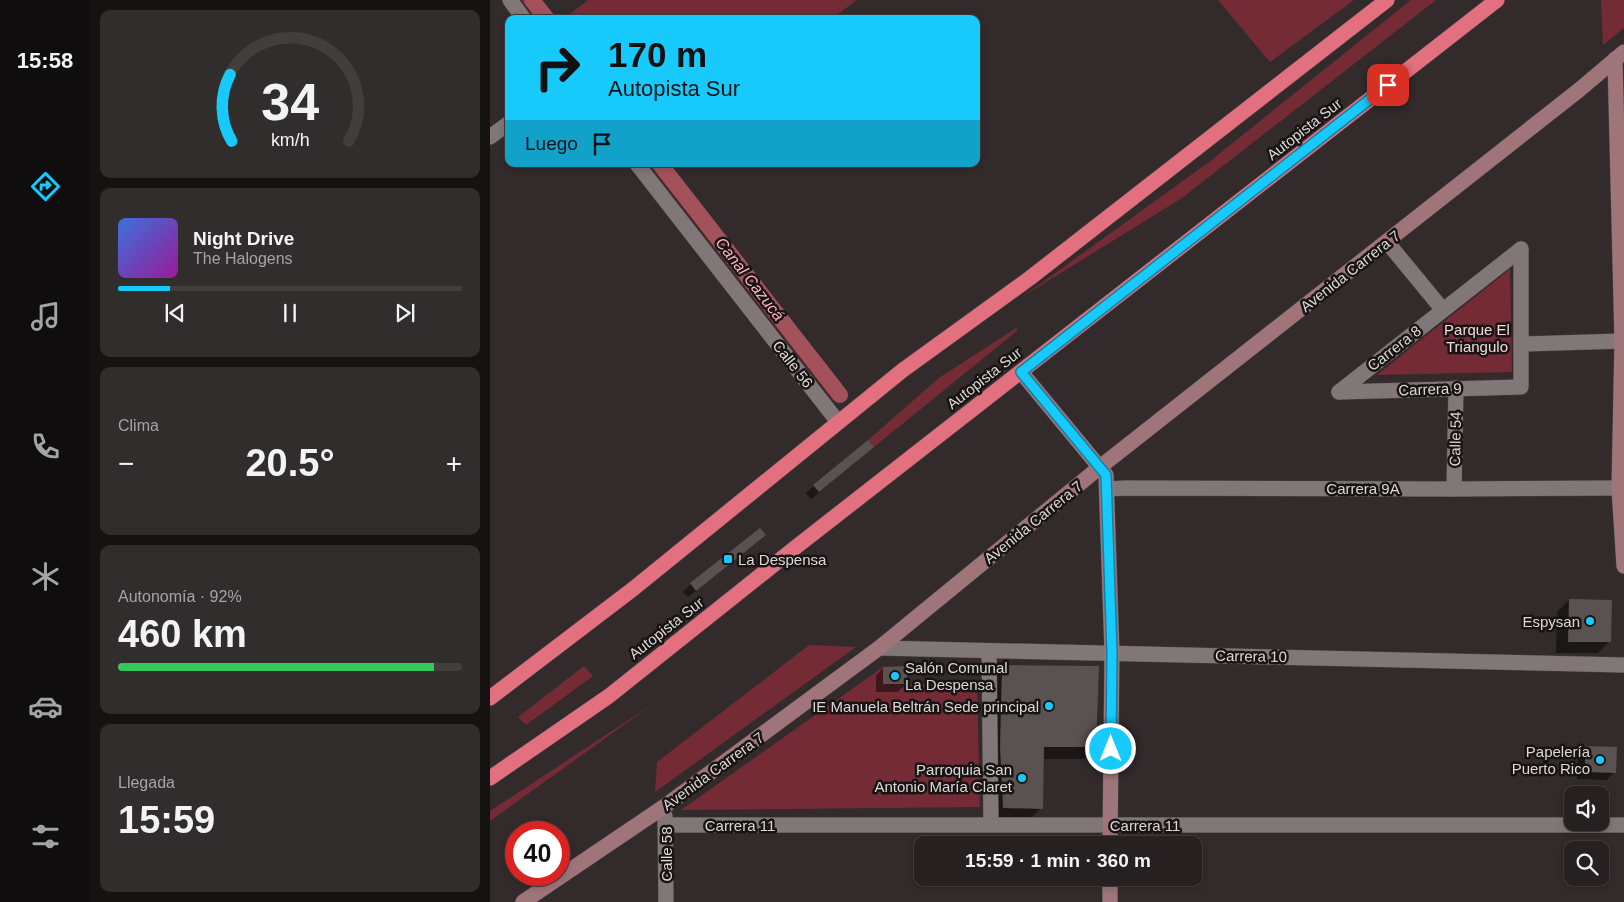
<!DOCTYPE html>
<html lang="es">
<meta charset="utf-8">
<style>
body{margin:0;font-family:Helvetica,sans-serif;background:#322d2d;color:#f1f3f6;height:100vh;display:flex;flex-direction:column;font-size:19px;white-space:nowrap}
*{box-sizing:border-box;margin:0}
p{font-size:16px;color:#a4a3a5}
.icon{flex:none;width:28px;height:28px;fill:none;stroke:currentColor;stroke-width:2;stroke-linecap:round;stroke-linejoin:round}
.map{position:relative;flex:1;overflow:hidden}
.side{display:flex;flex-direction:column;gap:10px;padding:10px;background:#151212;width:400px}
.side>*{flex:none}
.hud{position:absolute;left:15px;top:15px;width:475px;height:152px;border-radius:10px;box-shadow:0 2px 8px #0003,0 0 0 1px #423e3e;background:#17cafb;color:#111;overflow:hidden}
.buttons{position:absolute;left:1074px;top:786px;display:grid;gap:10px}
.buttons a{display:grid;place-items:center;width:45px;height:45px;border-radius:10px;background:#262020;box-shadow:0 2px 8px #0003,0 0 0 1px #423e3e;font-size:25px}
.speed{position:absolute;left:15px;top:821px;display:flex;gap:10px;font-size:25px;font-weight:700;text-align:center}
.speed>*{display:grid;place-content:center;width:65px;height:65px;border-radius:50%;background:#262020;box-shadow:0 2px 8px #0003,0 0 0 1px #423e3e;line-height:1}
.speed .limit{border:8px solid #d22;background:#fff;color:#111}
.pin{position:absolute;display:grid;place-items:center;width:42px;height:42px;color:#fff;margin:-21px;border-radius:10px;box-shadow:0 2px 8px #0006}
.me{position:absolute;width:55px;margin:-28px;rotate:0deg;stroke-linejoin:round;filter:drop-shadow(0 0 4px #0008)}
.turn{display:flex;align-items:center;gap:18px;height:105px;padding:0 20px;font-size:22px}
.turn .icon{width:65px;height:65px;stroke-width:2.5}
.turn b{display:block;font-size:35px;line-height:42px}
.then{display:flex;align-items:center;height:48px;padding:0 20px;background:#0003;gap:10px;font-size:19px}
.big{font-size:38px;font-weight:700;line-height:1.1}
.side .widget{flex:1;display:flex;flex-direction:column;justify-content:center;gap:8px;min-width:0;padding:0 18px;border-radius:10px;background:#322d2d}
.side .dial{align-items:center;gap:0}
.dial svg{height:130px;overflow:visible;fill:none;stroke:#423e3e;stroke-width:7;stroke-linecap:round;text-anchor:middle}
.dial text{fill:#f1f3f6;stroke:none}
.song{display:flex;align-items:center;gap:15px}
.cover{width:60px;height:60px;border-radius:8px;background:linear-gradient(135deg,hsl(220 70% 55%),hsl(300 70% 35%))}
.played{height:5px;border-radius:2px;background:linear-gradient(90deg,#17cafb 15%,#423e3e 15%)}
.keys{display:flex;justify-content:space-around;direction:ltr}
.heat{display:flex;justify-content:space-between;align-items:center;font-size:28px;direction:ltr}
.charge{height:8px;border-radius:4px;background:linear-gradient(90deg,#34c759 92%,#423e3e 0)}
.trip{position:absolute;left:424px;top:836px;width:288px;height:50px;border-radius:10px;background:#262020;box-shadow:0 2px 8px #0003,0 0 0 1px #423e3e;font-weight:700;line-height:50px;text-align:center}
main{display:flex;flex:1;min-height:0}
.dock{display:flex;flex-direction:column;width:90px;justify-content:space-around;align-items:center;background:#0f0d0d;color:#a4a3a5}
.dock .icon{width:35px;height:35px}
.dock .selected{color:#17cafb}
.dock b{font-size:22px;color:#f1f3f6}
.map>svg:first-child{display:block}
.green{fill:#752b36}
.shadow{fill:#0007}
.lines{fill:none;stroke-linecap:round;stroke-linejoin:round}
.canal{stroke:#a3525b;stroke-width:16}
.building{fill:#5a5151}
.street-casing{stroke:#4d4647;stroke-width:16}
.secondary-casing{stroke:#4d4647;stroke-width:16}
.highway-casing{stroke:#4d4647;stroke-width:16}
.street{stroke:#827778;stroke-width:15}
.secondary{stroke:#9f757a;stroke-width:15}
.highway{stroke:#e2707e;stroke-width:15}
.route-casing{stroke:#0f83a3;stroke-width:12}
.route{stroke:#17cafb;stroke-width:9}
.poi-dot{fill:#17cafb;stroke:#181414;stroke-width:2}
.labels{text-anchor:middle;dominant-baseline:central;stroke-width:5;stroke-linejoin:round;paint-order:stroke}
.street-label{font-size:15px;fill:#ddd8d8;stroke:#181414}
.park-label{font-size:15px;fill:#f2dadb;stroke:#181414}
.poi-label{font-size:15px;fill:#ddd8d8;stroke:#181414;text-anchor:end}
.water-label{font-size:16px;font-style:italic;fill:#fcb5ba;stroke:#181414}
</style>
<main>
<nav class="dock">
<b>15:58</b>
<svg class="icon selected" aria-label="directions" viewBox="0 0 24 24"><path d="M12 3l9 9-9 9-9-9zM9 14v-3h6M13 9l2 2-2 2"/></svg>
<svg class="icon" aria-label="music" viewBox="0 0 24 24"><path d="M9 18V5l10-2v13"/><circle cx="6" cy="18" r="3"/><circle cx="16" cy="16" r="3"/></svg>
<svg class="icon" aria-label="phone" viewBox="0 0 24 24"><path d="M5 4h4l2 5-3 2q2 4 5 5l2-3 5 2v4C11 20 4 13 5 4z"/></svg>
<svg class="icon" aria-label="climate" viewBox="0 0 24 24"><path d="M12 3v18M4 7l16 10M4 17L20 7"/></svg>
<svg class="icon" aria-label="car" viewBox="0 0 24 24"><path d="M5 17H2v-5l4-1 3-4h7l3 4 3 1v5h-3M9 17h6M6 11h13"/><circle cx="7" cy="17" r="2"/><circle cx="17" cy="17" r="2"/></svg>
<svg class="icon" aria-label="filters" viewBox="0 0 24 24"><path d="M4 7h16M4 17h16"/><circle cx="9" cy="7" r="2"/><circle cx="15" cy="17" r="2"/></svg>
</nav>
<section class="side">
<div class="widget dial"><svg viewBox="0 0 100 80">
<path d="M14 69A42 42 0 1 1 86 69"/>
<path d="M14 69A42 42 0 0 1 13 28" stroke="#17cafb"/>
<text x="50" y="56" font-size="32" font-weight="700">34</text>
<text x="50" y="72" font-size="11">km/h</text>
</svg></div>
<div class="widget">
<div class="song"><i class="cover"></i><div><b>Night Drive</b><p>The Halogens</p></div></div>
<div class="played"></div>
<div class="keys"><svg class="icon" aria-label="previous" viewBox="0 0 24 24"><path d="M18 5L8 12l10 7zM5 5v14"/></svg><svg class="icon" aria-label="pause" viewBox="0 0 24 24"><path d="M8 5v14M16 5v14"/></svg><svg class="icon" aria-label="next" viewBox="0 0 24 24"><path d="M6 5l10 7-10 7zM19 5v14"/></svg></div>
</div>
<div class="widget"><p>Clima</p>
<div class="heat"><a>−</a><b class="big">20.5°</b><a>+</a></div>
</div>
<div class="widget"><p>Autonomía · 92%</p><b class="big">460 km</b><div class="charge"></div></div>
<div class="widget"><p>Llegada</p><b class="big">15:59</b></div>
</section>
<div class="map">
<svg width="1134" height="902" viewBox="0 0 1134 902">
<rect width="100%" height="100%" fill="#332b2b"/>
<!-- green -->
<g class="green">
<polygon points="31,0 51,0 66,19 46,19"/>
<polygon points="98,0 367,0 341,19 84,19 80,14"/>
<polygon points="728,0 864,0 780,62"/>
<polygon points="921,0 946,0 692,198 532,297 719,162"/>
<polygon points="1111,0 1134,0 1134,28 1113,45"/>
<polygon points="159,164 179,164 355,391 343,400"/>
<polygon points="1020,269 1022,372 887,375"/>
<polygon points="526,328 528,330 384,447 378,440 449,378"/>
<polygon points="319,645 366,647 165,792 167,762"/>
<polygon points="94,666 103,676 36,725 28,717"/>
<polygon points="393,667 393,684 487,686 490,807 191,810"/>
<polygon points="163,704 0,821 0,811"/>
</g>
<!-- shadow -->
<g class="shadow">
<polygon points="383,447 321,499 316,493 324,486"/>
<polygon points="274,535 198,597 193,592 201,584"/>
<polygon points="1079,600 1120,641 1108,653 1066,653 1067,612"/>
<polygon points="512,667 605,747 593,759 552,759 551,808 539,820 502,820 500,679"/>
<polygon points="393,668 416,684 408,692 386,692 386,676"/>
<polygon points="1096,747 1124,772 1117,780 1087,779 1088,755"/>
</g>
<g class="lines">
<!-- canal -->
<g class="canal">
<polyline points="42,0 57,19"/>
<polyline points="170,164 350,395"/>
</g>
</g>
<!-- building -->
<g class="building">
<polygon points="378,440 384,447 329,492 323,485"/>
<polygon points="270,528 276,535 206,591 200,583"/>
<polygon points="1079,599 1122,600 1121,642 1078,642"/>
<polygon points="512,665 609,666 606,747 554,747 553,809 513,808 510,747"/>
<polygon points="417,666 417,684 393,684 393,667"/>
<polygon points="1095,746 1127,747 1126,773 1095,772"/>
</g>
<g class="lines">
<!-- street casing -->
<g class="street-casing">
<g id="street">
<polyline points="20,0 34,19"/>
<polyline points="0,137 19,123"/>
<polyline points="147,164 348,422"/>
<polyline points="897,242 953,310"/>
<polyline points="1031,344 1132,341"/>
<polyline points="849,392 1031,387 1031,249"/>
<polyline points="849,392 1031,249"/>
<polyline points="618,489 635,488 964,489 1129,488"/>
<polyline points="964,489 966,388"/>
<polyline points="389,648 1134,665"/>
<polyline points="499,651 501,825"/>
<polyline points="175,816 176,902"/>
<polyline points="176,825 1134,825"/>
</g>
</g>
<!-- secondary casing -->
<g class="secondary-casing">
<g id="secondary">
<polyline points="1125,59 1132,341 1129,488 1134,566"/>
<polyline points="531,372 616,475 622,653 620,845"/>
<polyline points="33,902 175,806 389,648 610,467 1089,90 1134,52"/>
<polyline points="620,902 620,878"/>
</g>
</g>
<!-- highway casing -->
<g class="highway-casing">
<g id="highway">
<polyline points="0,698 143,589 413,370 540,278 897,0"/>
<polyline points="0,778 119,696 306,547 1007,0"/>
</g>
</g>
<!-- street -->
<use href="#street" class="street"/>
<!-- secondary -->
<use href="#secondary" class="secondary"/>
<!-- highway -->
<use href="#highway" class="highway"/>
</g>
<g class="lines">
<!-- route casing -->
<g class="route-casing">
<polyline id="route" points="621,749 622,653 616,475 531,372 898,85"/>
</g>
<!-- route -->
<use href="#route" class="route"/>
</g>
<!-- markers -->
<g class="poi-dot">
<rect x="233" y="554" width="10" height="10" rx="2.5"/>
<circle cx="1100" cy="621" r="5"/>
<circle cx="405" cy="676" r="5"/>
<circle cx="559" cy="706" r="5"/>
<circle cx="1110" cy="760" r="5"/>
<circle cx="532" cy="778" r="5"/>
</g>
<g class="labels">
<!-- street labels -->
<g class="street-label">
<text transform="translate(814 129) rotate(-38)">Autopista Sur</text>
<text transform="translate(860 271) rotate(-38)">Avenida Carrera 7</text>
<text transform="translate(904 348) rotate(-38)">Carrera 8</text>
<text transform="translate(303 364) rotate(52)">Calle 56</text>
<text transform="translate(494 378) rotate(-38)">Autopista Sur</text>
<text transform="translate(940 389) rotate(-2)">Carrera 9</text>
<text transform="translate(965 439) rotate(-89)">Calle 54</text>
<text x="873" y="488">Carrera 9A</text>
<text transform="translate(543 522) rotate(-39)">Avenida Carrera 7</text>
<text transform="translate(176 628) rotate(-38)">Autopista Sur</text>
<text transform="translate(761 656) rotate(1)">Carrera 10</text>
<text transform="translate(223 771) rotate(-36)">Avenida Carrera 7</text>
<text x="250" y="825">Carrera 11</text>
<text x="655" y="825">Carrera 11</text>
<text transform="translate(176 854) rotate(-90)">Calle 58</text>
</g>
<!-- park labels -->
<g class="park-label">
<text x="987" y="329">Parque El<tspan x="987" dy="17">Triangulo</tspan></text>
</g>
<!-- poi labels -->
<g class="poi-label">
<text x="248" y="559" text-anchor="start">La Despensa</text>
<text x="1090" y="621">Espysan</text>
<text x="415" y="667" text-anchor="start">Salón Comunal<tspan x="415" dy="17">La Despensa</tspan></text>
<text x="549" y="706">IE Manuela Beltrán Sede principal</text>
<text x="1100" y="751">Papelería<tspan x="1100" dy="17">Puerto Rico</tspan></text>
<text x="522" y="769">Parroquia San<tspan x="522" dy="17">Antonio María Claret</tspan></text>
</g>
<!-- water labels -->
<g class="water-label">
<text transform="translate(260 279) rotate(52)">Canal Cazucá</text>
</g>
</g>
</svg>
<div class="buttons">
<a><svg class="icon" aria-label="sound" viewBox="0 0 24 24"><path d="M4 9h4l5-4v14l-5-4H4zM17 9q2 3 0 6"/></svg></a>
<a><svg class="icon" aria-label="search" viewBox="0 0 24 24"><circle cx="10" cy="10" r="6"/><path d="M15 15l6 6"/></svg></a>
</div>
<div class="speed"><div class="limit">40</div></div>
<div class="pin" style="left:898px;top:85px;background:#d93025"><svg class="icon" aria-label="arrive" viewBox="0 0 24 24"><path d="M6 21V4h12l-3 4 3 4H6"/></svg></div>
<svg class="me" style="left:621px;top:749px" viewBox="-20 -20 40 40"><circle r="17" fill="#17cafb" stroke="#fff" stroke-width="3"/><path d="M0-11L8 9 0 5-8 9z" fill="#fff"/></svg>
<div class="trip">15:59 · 1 min · 360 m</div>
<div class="hud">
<div class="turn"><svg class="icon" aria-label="right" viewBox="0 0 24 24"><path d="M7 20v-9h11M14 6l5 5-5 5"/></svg><div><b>170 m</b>Autopista Sur</div></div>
<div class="then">Luego<svg class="icon" aria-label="arrive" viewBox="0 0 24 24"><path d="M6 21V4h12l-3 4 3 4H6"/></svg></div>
</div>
</div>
</main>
